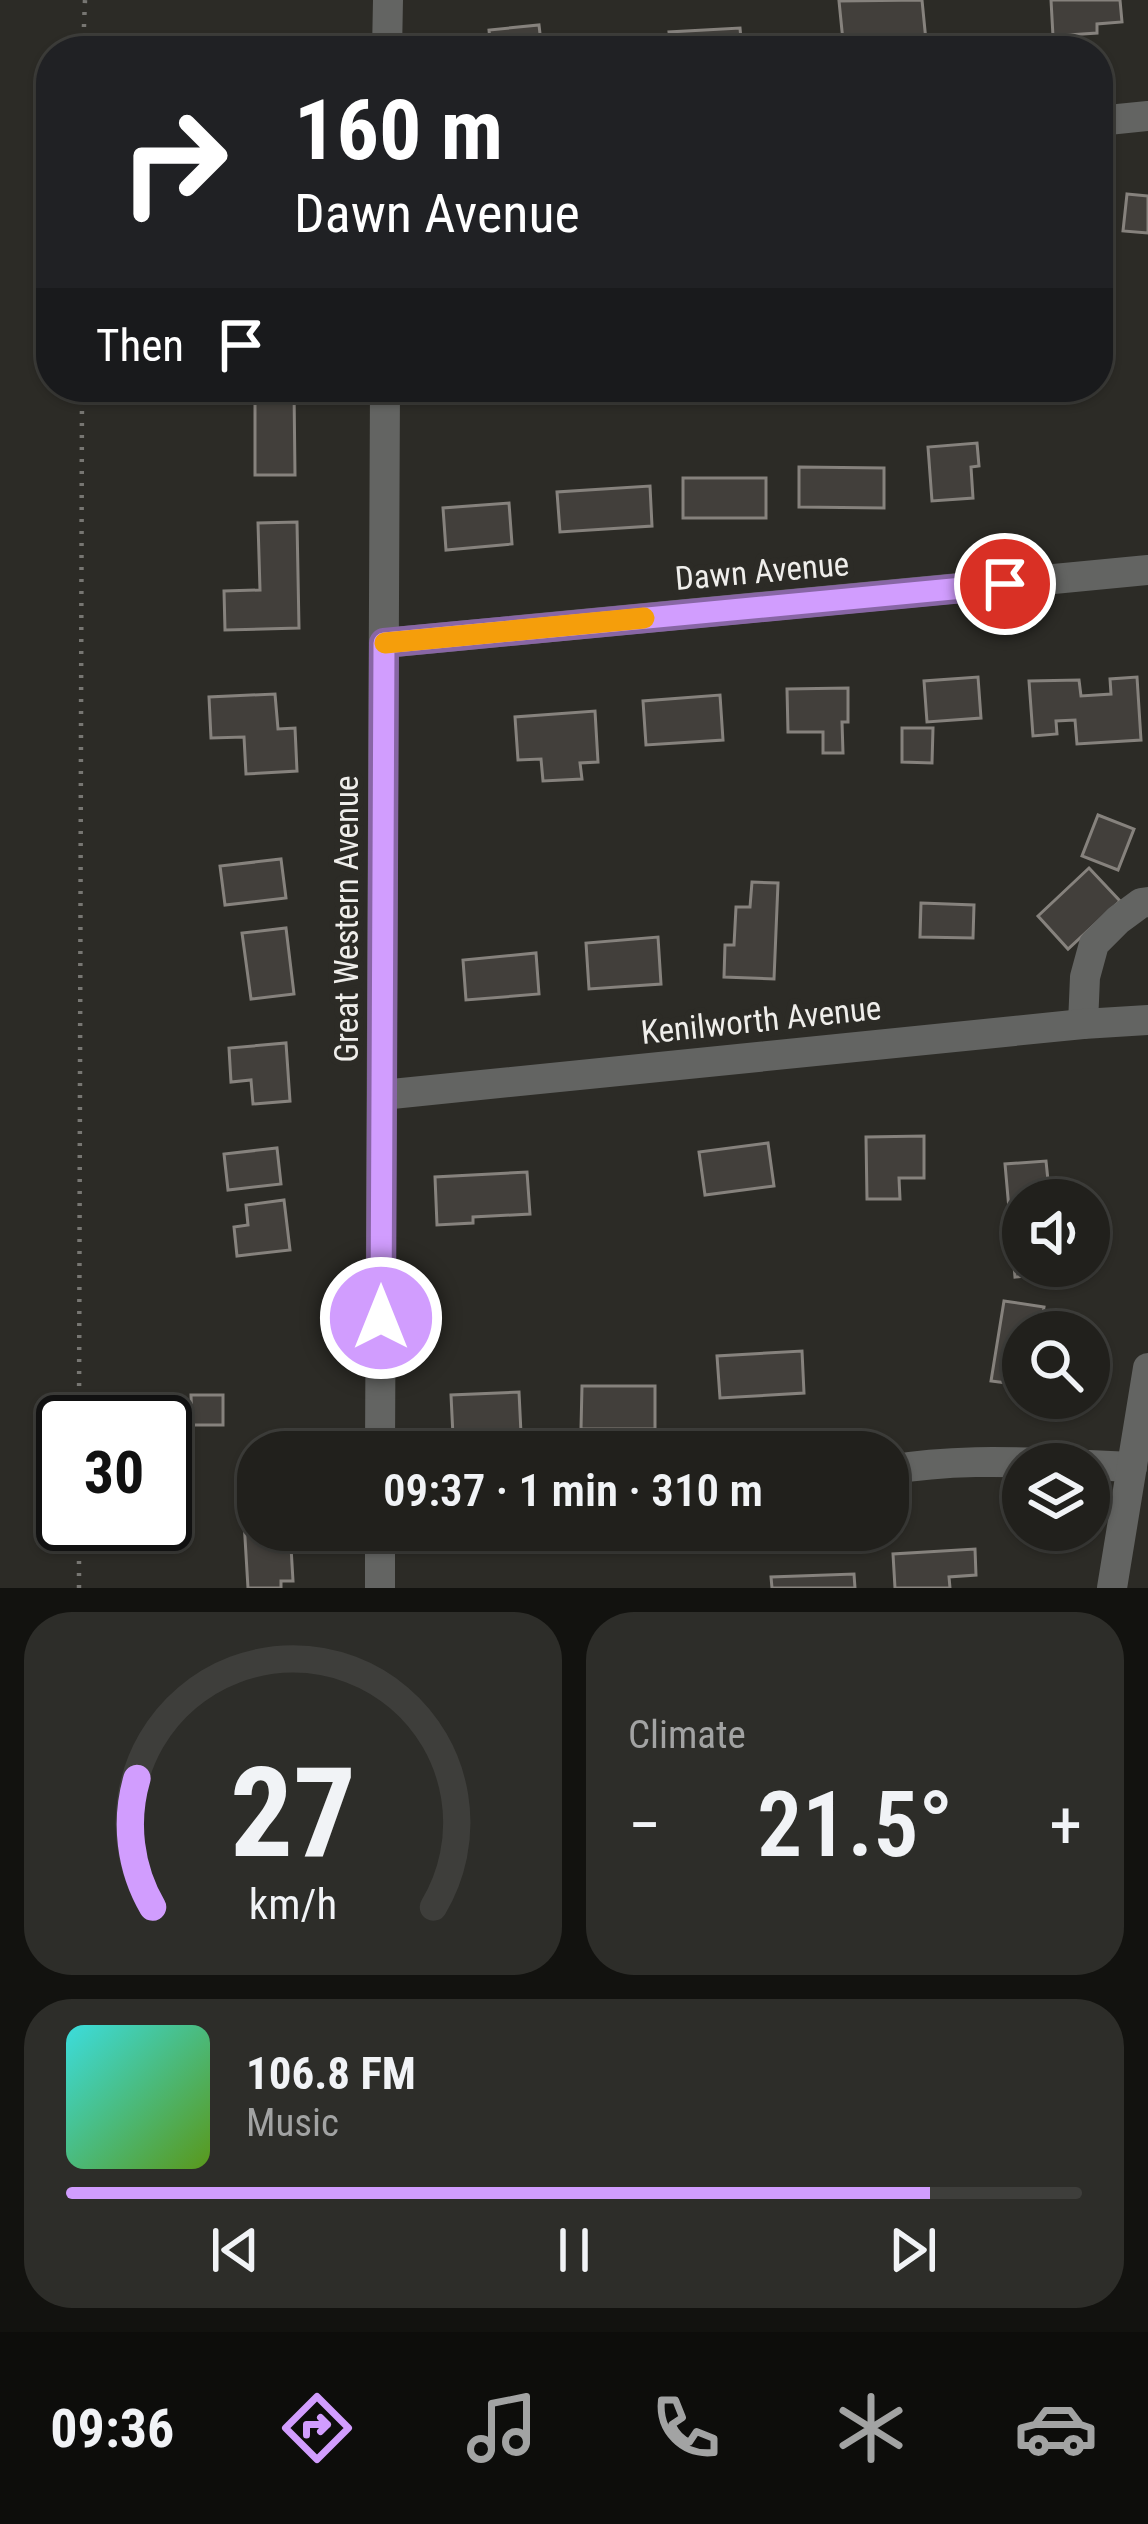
<!DOCTYPE html>
<meta charset="utf-8">
<style>
body{margin:0;font-family:"Roboto Condensed",sans-serif;background:#2d2d29;color:#f1f3f6;height:100vh;display:flex;flex-direction:column;font-size:45px;white-space:nowrap}
*{box-sizing:border-box;margin:0}
p{font-size:39px;color:#a2a3a3}
.icon{flex:none;width:66px;height:66px;fill:none;stroke:currentColor;stroke-width:2;stroke-linecap:round;stroke-linejoin:round}
.map{position:relative;height:1588px;overflow:hidden}
.sheet{display:flex;flex-direction:column;gap:24px;padding:24px;background:#12120f;flex:1}
.sheet>*{flex:none}
.top-card{position:absolute;left:36px;top:36px;width:1077px;height:366px;border-radius:48px;box-shadow:0 3px 9px #0004,0 0 0 3px #3e3e3b;background:#202124;color:#fff;overflow:hidden}
.tools{position:absolute;left:1002px;top:1179px;display:grid;gap:24px}
.tools a{display:grid;place-items:center;width:108px;height:108px;border-radius:50%;background:#21201c;box-shadow:0 3px 9px #0004,0 0 0 3px #3e3e3b;font-size:60px}
.speed{position:absolute;left:36px;top:1395px;display:flex;gap:24px;font-size:60px;font-weight:700;text-align:center}
.speed>*{display:grid;place-content:center;width:156px;height:156px;border-radius:50%;background:#21201c;box-shadow:0 3px 9px #0004,0 0 0 3px #3e3e3b;line-height:1}
.speed .limit{border:6px solid #111;border-radius:18px;background:#fff;color:#111}
.pin{position:absolute;display:grid;place-items:center;width:102px;height:102px;color:#fff;margin:-51px;border:6px solid #fff;border-radius:50%;box-shadow:0 3px 12px #0007}
.me{position:absolute;width:132px;margin:-66px;rotate:0deg;stroke-linejoin:round;filter:drop-shadow(0 0 9px #0008)}
.turn{display:flex;align-items:center;gap:42px;height:252px;padding:0 60px;font-size:54px}
.turn .icon{width:156px;height:156px;stroke-width:2.5}
.turn b{display:block;font-size:84px;line-height:102px}
.then{display:flex;align-items:center;height:114px;padding:0 60px;background:#0003;gap:24px;font-size:45px}
.big{font-size:90px;font-weight:600;line-height:1.1}
.sheet .tile{flex:1;display:flex;flex-direction:column;justify-content:center;gap:18px;min-width:0;padding:0 42px;border-radius:48px;background:#2d2d29}
.sheet .dial{align-items:center;gap:0}
.dial svg{height:312px;overflow:visible;fill:none;stroke:#3e3e3b;stroke-width:7;stroke-linecap:round;text-anchor:middle}
.dial text{fill:#f1f3f6;stroke:none}
.song{display:flex;align-items:center;gap:36px}
.cover{width:144px;height:144px;border-radius:18px;background:linear-gradient(135deg,hsl(180 70% 55%),hsl(90 70% 35%))}
.played{height:12px;border-radius:6px;background:linear-gradient(90deg,#d19dfe 85%,#3e3e3b 85%)}
.keys{display:flex;justify-content:space-around;direction:ltr}
.heat{display:flex;justify-content:space-between;align-items:center;font-size:66px;direction:ltr}
.sheet .tiles{flex:1;display:grid;gap:24px;grid-template-columns:1fr 1fr}
.tile:last-child{grid-column:span 2}
.trip{position:absolute;left:237px;top:1431px;width:672px;height:120px;border-radius:48px;background:#21201c;box-shadow:0 3px 9px #0004,0 0 0 3px #3e3e3b;font-weight:600;line-height:120px;text-align:center}
.dock{display:flex;height:192px;justify-content:space-around;align-items:center;background:#0d0d0b;color:#a2a3a3}
.dock .icon{width:84px;height:84px}
.dock .on{color:#d19dfe}
.dock b{font-size:54px;color:#f1f3f6}
.map>svg:first-child{display:block}
.building{fill:#423f3b;stroke:#86827d;stroke-width:3}
.lines{fill:none;stroke-linecap:round;stroke-linejoin:round}
.path{stroke:#777672;stroke-width:4.5;stroke-dasharray:3 9;stroke-linecap:butt}
.minor{stroke:#636462;stroke-width:30}
.route-casing{stroke:#8866a5;stroke-width:30}
.route{stroke:#d19dfe;stroke-width:21}
.slow{stroke:#f59e0b;stroke-width:21}
.labels{text-anchor:middle;dominant-baseline:central;stroke-width:12;stroke-linejoin:round;paint-order:stroke}
.street-label{font-size:33px;fill:#efeeeb;stroke:#2c2b26}
</style>
<div class="map">
<svg width="1148" height="1588" viewBox="0 0 1148 1588">
<rect width="100%" height="100%" fill="#2c2b26"/>
<!-- building -->
<g class="building">
<polygon points="922,0 927,51 844,51 839,1"/>
<polygon points="1051,0 1120,0 1122,22 1097,24 1097,33 1053,36"/>
<polygon points="539,25 542,51 491,51 489,30"/>
<polygon points="740,28 742,51 671,51 669,32"/>
<polygon points="630,39 631,51 571,51 571,44"/>
<polygon points="1127,194 1148,196 1148,233 1123,231"/>
<polygon points="245,387 294,389 295,475 255,475 255,392 245,393"/>
<polygon points="977,443 979,466 971,467 973,498 932,501 928,447"/>
<polygon points="799,467 884,468 884,508 799,507"/>
<rect x="683" y="478" width="83" height="40"/>
<polygon points="650,486 652,526 560,532 557,492"/>
<polygon points="509,503 512,544 446,550 443,508"/>
<polygon points="297,522 299,628 225,630 224,591 260,590 258,523"/>
<polygon points="978,677 981,718 927,722 924,681"/>
<polygon points="1137,677 1141,740 1077,744 1075,720 1056,721 1057,734 1033,736 1029,681 1079,680 1081,696 1111,694 1110,679"/>
<polygon points="848,688 848,722 842,722 843,753 823,753 823,732 788,732 787,689"/>
<polygon points="275,694 278,729 295,728 297,771 246,774 244,737 211,738 209,697"/>
<polygon points="720,695 723,740 646,745 643,701"/>
<polygon points="595,711 598,762 580,763 582,779 543,781 541,759 518,760 515,717"/>
<polygon points="902,728 933,728 932,763 902,762"/>
<polygon points="1098,815 1134,829 1118,870 1082,856"/>
<polygon points="281,859 286,898 225,905 220,866"/>
<polygon points="1089,868 1120,901 1068,949 1038,916"/>
<polygon points="752,882 778,883 774,979 724,977 725,945 734,945 736,907 750,907"/>
<polygon points="921,903 974,905 973,938 920,937"/>
<polygon points="286,928 294,994 251,999 242,933"/>
<polygon points="658,937 661,984 589,989 586,943"/>
<polygon points="536,953 539,994 466,1000 463,960"/>
<polygon points="286,1043 290,1101 253,1104 251,1080 231,1082 229,1048"/>
<polygon points="924,1136 924,1178 899,1178 900,1199 867,1199 866,1137"/>
<polygon points="768,1143 774,1186 705,1195 699,1152"/>
<polygon points="277,1148 281,1184 228,1190 224,1154"/>
<polygon points="1046,1161 1050,1200 1023,1200 1023,1266 1055,1266 1056,1273 1015,1277 1005,1164"/>
<polygon points="527,1172 530,1214 473,1217 473,1223 437,1225 435,1177"/>
<polygon points="284,1200 290,1250 237,1256 234,1227 248,1225 246,1205"/>
<polygon points="1004,1301 1044,1307 1040,1332 1023,1332 1023,1385 991,1381"/>
<polygon points="802,1351 804,1393 720,1398 717,1356"/>
<polygon points="582,1386 655,1386 655,1429 581,1429"/>
<polygon points="519,1392 521,1433 453,1436 451,1395"/>
<polygon points="191,1395 223,1395 223,1425 192,1425"/>
<polygon points="258,1520 258,1530 290,1530 293,1581 281,1581 281,1588 248,1588 244,1521"/>
<polygon points="975,1549 976,1575 949,1577 950,1588 895,1588 893,1554"/>
<polygon points="854,1574 855,1588 772,1588 771,1577"/>
</g>
<g class="lines">
<!-- path -->
<g class="path">
<polyline points="83,51 85,0"/>
<polyline points="79,1422 82,387"/>
<polyline points="79,1588 79,1524"/>
</g>
<!-- minor -->
<g class="minor">
<polyline points="387,51 388,0"/>
<polyline points="1098,121 1148,116"/>
<polyline points="384,643 1148,570"/>
<polyline points="1083,1024 1085,977 1094,944 1118,920 1141,903 1148,902"/>
<polyline points="382,1095 1083,1024 1148,1020"/>
<polyline points="380,1452 385,387"/>
<polyline points="1089,1465 1132,1467"/>
<path d="M888,1470C947,1460 1004,1461 1064,1464"/>
<polyline points="380,1588 380,1530"/>
<polyline points="1112,1588 1148,1368"/>
</g>
</g>
<g class="lines">
<!-- route casing -->
<g class="route-casing">
<polyline id="route" points="381,1318 384,643 1005,584"/>
</g>
<!-- route -->
<use href="#route" class="route"/>
<!-- slow -->
<polyline class="slow" points="385,643 644,618"/>
</g>
<g class="labels">
<!-- street labels -->
<g class="street-label">
<text transform="translate(762 571) rotate(-5)">Dawn Avenue</text>
<text transform="translate(346 919) rotate(-90)">Great Western Avenue</text>
<text transform="translate(761 1020) rotate(-6)">Kenilworth Avenue</text>
</g>
</g>
</svg>
<div class="tools">
<a><svg class="icon" aria-label="sound" viewBox="0 0 24 24"><path d="M4 9h4l5-4v14l-5-4H4zM17 9q2 3 0 6"/></svg></a>
<a><svg class="icon" aria-label="search" viewBox="0 0 24 24"><circle cx="10" cy="10" r="6"/><path d="M15 15l6 6"/></svg></a>
<a><svg class="icon" aria-label="layers" viewBox="0 0 24 24"><path d="M12 4l9 5-9 5-9-5zM3 14l9 5 9-5"/></svg></a>
</div>
<div class="speed"><div class="limit">30</div></div>
<div class="pin" style="left:1005px;top:584px;background:#d93025"><svg class="icon" aria-label="arrive" viewBox="0 0 24 24"><path d="M6 21V4h12l-3 4 3 4H6"/></svg></div>
<svg class="me" style="left:381px;top:1318px" viewBox="-20 -20 40 40"><circle r="17" fill="#d19dfe" stroke="#fff" stroke-width="3"/><path d="M0-11L8 9 0 5-8 9z" fill="#fff"/></svg>
<div class="trip">09:37 · 1 min · 310 m</div>
<div class="top-card">
<div class="turn"><svg class="icon" aria-label="right" viewBox="0 0 24 24"><path d="M7 20v-9h11M14 6l5 5-5 5"/></svg><div><b>160 m</b>Dawn Avenue</div></div>
<div class="then">Then<svg class="icon" aria-label="arrive" viewBox="0 0 24 24"><path d="M6 21V4h12l-3 4 3 4H6"/></svg></div>
</div>
</div>
<section class="sheet">
<div class="tiles">
<div class="tile dial"><svg viewBox="0 0 100 80">
<path d="M14 69A42 42 0 1 1 86 69"/>
<path d="M14 69A42 42 0 0 1 10 36" stroke="#d19dfe"/>
<text x="50" y="56" font-size="32" font-weight="700">27</text>
<text x="50" y="72" font-size="11">km/h</text>
</svg></div>
<div class="tile"><p>Climate</p>
<div class="heat"><a>−</a><b class="big">21.5°</b><a>+</a></div>
</div>
<div class="tile">
<div class="song"><i class="cover"></i><div><b>106.8 FM</b><p>Music</p></div></div>
<div class="played"></div>
<div class="keys"><svg class="icon" aria-label="previous" viewBox="0 0 24 24"><path d="M18 5L8 12l10 7zM5 5v14"/></svg><svg class="icon" aria-label="pause" viewBox="0 0 24 24"><path d="M8 5v14M16 5v14"/></svg><svg class="icon" aria-label="next" viewBox="0 0 24 24"><path d="M6 5l10 7-10 7zM19 5v14"/></svg></div>
</div>
</div>
</section>
<nav class="dock">
<b>09:36</b>
<svg class="icon on" aria-label="directions" viewBox="0 0 24 24"><path d="M12 3l9 9-9 9-9-9zM9 14v-3h6M13 9l2 2-2 2"/></svg>
<svg class="icon" aria-label="music" viewBox="0 0 24 24"><path d="M9 18V5l10-2v13"/><circle cx="6" cy="18" r="3"/><circle cx="16" cy="16" r="3"/></svg>
<svg class="icon" aria-label="phone" viewBox="0 0 24 24"><path d="M5 4h4l2 5-3 2q2 4 5 5l2-3 5 2v4C11 20 4 13 5 4z"/></svg>
<svg class="icon" aria-label="climate" viewBox="0 0 24 24"><path d="M12 3v18M4 7l16 10M4 17L20 7"/></svg>
<svg class="icon" aria-label="car" viewBox="0 0 24 24"><path d="M5 17H2v-5l4-1 3-4h7l3 4 3 1v5h-3M9 17h6M6 11h13"/><circle cx="7" cy="17" r="2"/><circle cx="17" cy="17" r="2"/></svg>
</nav>
